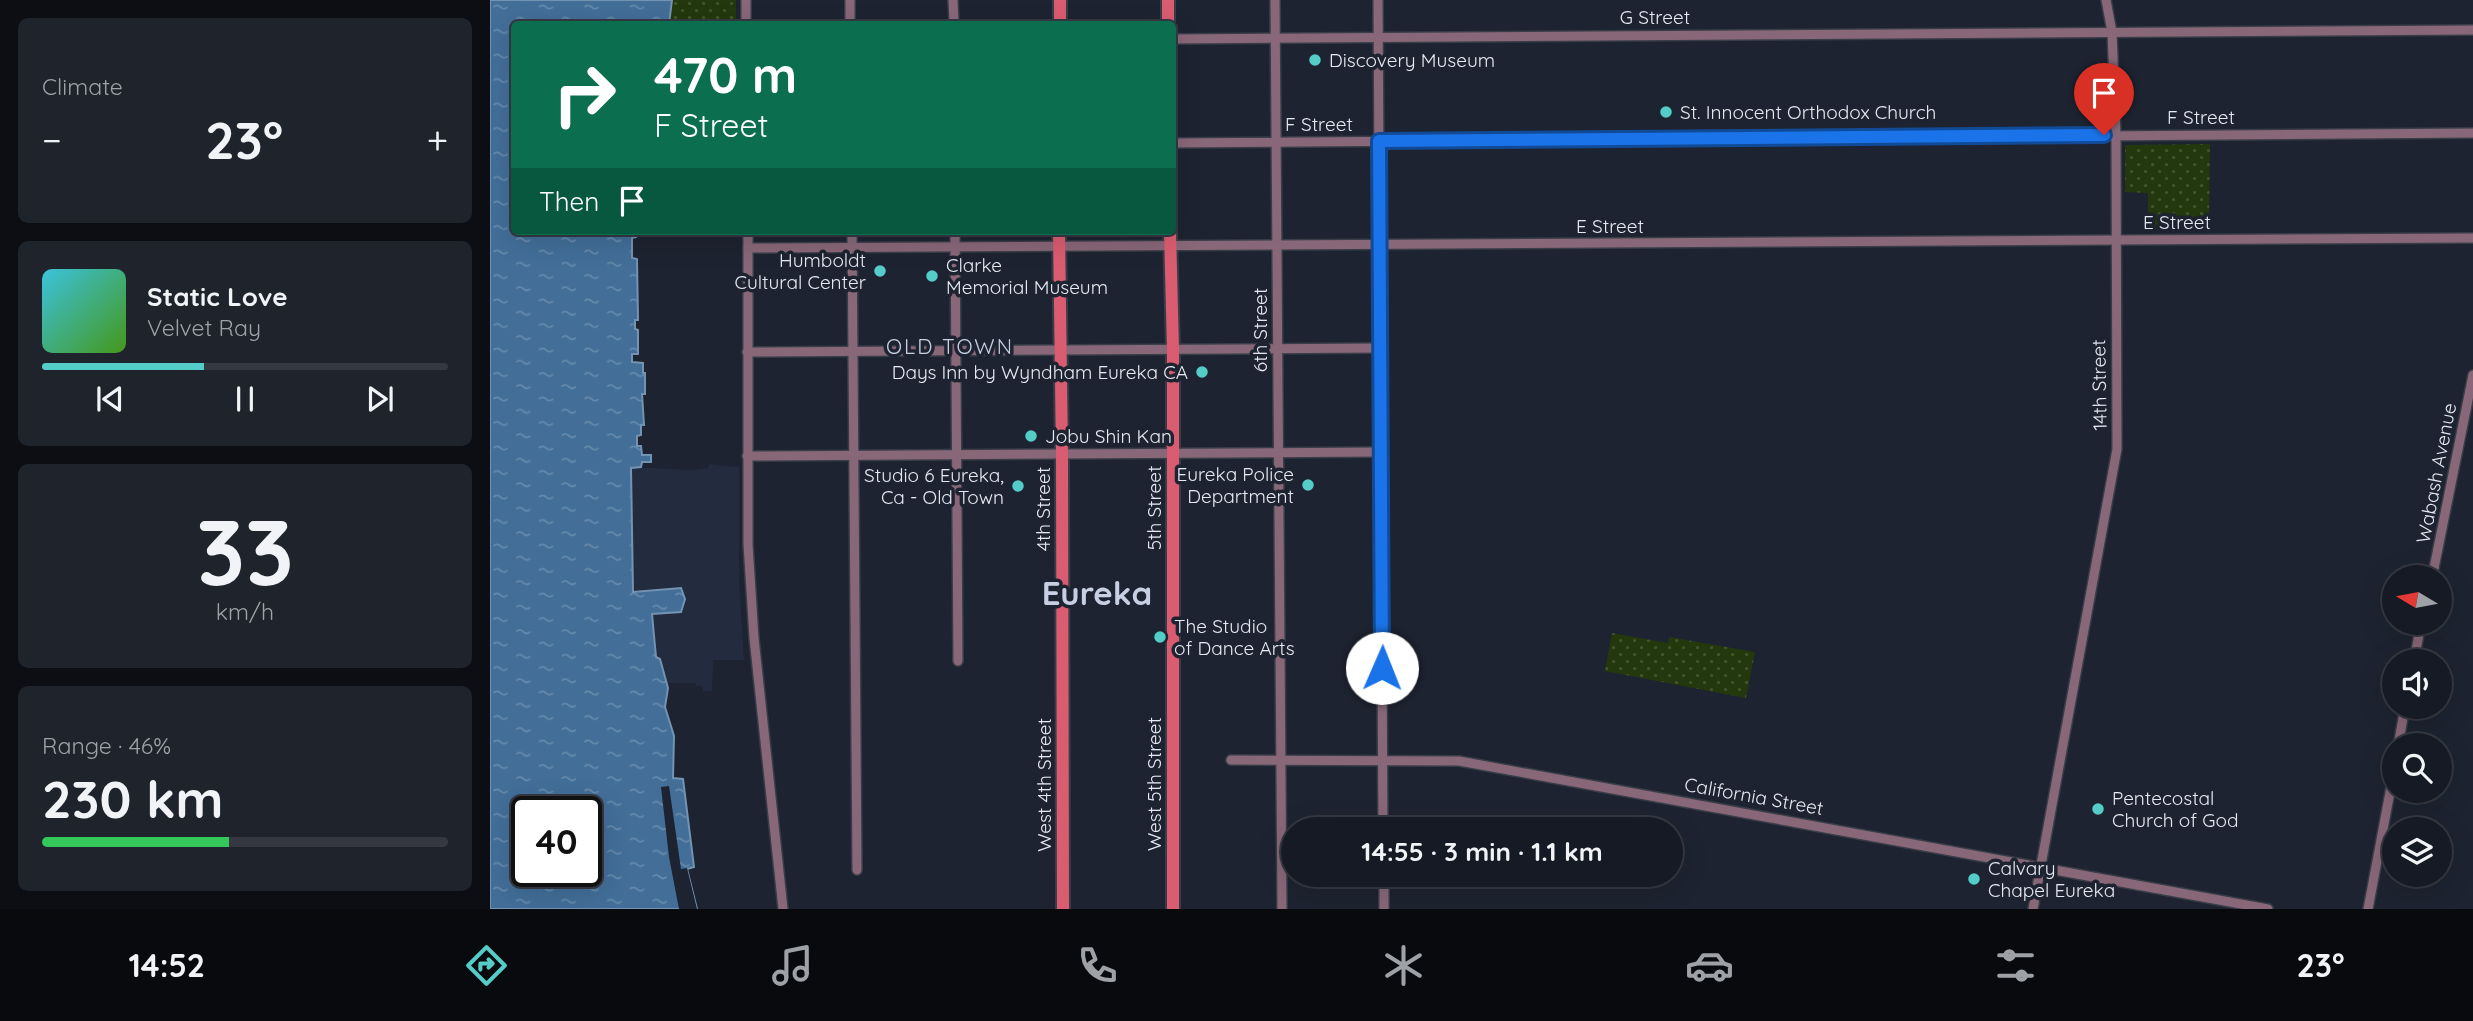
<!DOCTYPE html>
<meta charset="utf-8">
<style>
body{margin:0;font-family:Quicksand,sans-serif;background:#1f232c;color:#f1f3f6;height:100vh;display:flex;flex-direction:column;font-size:26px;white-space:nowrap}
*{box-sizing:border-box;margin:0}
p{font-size:23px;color:#9ea1a6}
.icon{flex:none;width:38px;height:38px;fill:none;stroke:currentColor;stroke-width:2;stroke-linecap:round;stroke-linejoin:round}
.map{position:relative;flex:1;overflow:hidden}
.details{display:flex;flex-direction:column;gap:18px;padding:18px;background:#0c0e14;width:490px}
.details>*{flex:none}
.guide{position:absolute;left:21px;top:21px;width:665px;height:214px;border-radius:7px;box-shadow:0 7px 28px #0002,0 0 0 2px #353841;background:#0b6e4f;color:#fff;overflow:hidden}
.needle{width:46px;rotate:280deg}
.tools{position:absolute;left:1892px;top:565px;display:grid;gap:14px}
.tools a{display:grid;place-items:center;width:70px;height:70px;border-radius:50%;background:#161a24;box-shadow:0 7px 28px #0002,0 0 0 2px #353841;font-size:35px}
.speed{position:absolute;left:21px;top:796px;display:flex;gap:14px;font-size:35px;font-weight:700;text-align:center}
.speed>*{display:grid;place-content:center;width:91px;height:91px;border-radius:50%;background:#161a24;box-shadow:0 7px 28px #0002,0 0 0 2px #353841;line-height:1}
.speed .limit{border:4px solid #111;border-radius:10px;background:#fff;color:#111}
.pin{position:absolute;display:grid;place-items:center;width:60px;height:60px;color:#fff;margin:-72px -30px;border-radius:50% 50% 50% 0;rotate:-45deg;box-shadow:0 0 7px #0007}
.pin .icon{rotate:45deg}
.me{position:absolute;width:77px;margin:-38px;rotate:1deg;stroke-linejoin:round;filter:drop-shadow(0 0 5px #0008)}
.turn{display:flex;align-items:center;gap:24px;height:147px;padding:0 28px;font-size:32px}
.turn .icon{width:91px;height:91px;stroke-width:2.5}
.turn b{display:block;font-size:49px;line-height:60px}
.then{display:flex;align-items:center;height:66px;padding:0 28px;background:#0003;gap:14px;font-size:26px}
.big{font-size:52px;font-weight:700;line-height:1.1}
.details .card{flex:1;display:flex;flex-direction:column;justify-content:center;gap:10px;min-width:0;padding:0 24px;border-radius:10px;background:#1f232c}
.details .dial{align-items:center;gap:0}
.dial b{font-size:91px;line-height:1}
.song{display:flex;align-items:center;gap:21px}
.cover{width:84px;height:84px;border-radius:10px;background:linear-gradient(135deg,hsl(190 70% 55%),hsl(100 70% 35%))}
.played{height:7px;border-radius:4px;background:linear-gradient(90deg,#54cdc8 40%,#353841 40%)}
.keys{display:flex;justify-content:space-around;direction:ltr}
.heat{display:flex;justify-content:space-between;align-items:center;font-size:38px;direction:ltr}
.charge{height:10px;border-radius:5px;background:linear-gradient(90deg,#34c759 46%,#353841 0)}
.trip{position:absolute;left:791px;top:817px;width:402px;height:70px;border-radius:35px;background:#161a24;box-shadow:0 7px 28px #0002,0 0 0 2px #353841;font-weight:700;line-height:70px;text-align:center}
.tab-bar{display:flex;height:112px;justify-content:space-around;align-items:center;background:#090a0e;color:#9ea1a6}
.tab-bar .icon{width:49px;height:49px}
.tab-bar .on{color:#54cdc8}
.tab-bar b{font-size:32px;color:#f1f3f6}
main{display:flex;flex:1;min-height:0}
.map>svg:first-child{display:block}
.built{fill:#232b3e}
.grass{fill:url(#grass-dots)}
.water{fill:url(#water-ripples);stroke:#7393b3;stroke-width:2;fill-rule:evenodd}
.pier{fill:#1d2330}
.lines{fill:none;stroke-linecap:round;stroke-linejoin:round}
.secondary-casing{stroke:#383d48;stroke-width:12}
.highway-casing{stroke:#383d48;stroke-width:16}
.secondary{stroke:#886778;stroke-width:9}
.highway{stroke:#da5c70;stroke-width:12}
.route-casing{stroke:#114b97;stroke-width:18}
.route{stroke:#1a73e8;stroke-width:12}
.poi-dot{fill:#54cdc8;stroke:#1d2330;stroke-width:2.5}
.labels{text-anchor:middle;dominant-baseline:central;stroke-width:7;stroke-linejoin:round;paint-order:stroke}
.street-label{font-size:19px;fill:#e5e9f2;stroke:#1d2330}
.poi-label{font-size:19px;fill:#e5e9f2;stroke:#1d2330;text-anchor:start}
.neighbourhood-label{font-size:21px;letter-spacing:2px;fill:#c7d0e2;stroke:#1d2330}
.town-label{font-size:33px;font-weight:bold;fill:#c7d0e2;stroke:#1d2330}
</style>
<main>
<section class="details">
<div class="card"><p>Climate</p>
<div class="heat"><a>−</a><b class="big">23°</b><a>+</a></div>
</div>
<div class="card">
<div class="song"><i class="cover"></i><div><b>Static Love</b><p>Velvet Ray</p></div></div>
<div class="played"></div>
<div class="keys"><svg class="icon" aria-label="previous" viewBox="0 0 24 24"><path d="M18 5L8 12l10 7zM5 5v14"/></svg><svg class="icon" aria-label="pause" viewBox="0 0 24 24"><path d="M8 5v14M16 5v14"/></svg><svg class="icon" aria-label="next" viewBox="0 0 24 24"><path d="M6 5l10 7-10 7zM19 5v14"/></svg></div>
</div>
<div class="card dial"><b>33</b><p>km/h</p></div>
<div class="card"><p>Range · 46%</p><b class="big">230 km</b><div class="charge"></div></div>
</section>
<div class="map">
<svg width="1983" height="909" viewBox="0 0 1983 909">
<defs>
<pattern id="grass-dots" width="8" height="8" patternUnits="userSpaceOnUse" patternTransform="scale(1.75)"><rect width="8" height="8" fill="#23380c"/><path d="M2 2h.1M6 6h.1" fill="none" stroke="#435530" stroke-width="1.8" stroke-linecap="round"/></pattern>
<pattern id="water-ripples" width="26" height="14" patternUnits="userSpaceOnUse" patternTransform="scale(1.75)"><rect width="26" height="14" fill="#426e98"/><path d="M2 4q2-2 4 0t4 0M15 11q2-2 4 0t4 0" fill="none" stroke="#668aac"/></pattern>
</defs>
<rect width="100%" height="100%" fill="#1d2330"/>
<!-- built -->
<polygon class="built" points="219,464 249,467 249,582 254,660 223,660 222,691 213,691 213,686 206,686 205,683 177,683 170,659 166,657 162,614 191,612 187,588 179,591 143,593 141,467 202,470 218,468"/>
<!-- grass -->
<g class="grass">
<polygon points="182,0 246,0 246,24 179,24"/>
<polygon points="1720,144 1719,229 1658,230 1658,193 1635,192 1635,145"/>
<polygon points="1122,633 1178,643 1179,637 1265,652 1256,698 1115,671"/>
</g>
<!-- water -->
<path class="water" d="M0,0H182L179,24H24V231H146V237L142,238V258L147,259L148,320H145V329L148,330V354H142V362L153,363V373H155V394H152L154,425H151V435L147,436V446H151L152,455H161V462H152L151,467L141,468L143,592L191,588L195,599L191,612L162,614L166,657L170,659L178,688L175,707L184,736L183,778L193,779L204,867L197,869L207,909H0ZM37,812H96V872H37Z"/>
<!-- pier -->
<polygon class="pier" points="179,786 191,869 197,868 207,909 189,909 179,857 171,787"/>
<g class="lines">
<!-- secondary casing -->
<g class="secondary-casing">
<g id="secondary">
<polyline points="256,0 256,24"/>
<polyline points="360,0 360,24"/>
<polyline points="463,0 464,24"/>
<polyline points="785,0 792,909"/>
<polyline points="888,0 893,830"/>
<polyline points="682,39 1983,30"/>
<polyline points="682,143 1983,133"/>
<polyline points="258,231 258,544 264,638 293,909"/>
<polyline points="362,231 367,870"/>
<polyline points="465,231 468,661"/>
<polyline points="258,248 1983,238"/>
<polyline points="257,352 891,348"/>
<polyline points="257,456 891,452"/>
<polyline points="1942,578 1983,375"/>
<polyline points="1924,662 1931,623"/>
<polyline points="1908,746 1915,707"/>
<polyline points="741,760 969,761 1778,909"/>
<polyline points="894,909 894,875"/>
<polyline points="1543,909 1627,449 1626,135 1622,32 1616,0"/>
<polyline points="1878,909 1904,771"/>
</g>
</g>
<!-- highway casing -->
<g class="highway-casing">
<g id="highway">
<polyline points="570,0 570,24"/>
<polyline points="678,0 678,24"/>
<polyline points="569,231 572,454 573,909"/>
<polyline points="680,231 683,349 683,909"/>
</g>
</g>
<!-- secondary -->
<use href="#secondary" class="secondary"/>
<!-- highway -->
<use href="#highway" class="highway"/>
</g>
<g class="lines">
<!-- route casing -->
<g class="route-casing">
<polyline id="route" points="892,668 889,141 1614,135"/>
</g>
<!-- route -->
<use href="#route" class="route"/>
</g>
<!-- markers -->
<g class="poi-dot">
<circle cx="825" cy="60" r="7"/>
<circle cx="1176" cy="112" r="7"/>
<circle cx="390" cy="271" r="7"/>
<circle cx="442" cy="276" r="7"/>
<circle cx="712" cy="372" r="7"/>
<circle cx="541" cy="436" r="7"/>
<circle cx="818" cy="485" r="7"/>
<circle cx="528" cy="486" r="7"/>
<circle cx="670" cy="637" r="7"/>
<circle cx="1608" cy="809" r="7"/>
<circle cx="1484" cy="879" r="7"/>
</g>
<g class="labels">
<!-- street labels -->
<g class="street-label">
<text x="1165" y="17">G Street</text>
<text x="1711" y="117">F Street</text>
<text x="829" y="124">F Street</text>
<text x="1687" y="222">E Street</text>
<text x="1120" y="226">E Street</text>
<text transform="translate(770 330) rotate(-90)">6th Street</text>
<text transform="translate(1609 385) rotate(-91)">14th Street</text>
<text transform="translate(1946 473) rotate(-79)">Wabash Avenue</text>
<text transform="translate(664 508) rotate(-90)">5th Street</text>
<text transform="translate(553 509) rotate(-90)">4th Street</text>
<text transform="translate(664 784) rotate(-90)">West 5th Street</text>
<text transform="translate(554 785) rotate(-90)">West 4th Street</text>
<text transform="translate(1264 796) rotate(10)">California Street</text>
</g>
<!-- poi labels -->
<g class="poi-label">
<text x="839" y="60">Discovery Museum</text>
<text x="1190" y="112">St. Innocent Orthodox Church</text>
<text x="376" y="260" text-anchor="end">Humboldt<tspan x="376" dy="22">Cultural Center</tspan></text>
<text x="456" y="265">Clarke<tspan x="456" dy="22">Memorial Museum</tspan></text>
<text x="698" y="372" text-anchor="end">Days Inn by Wyndham Eureka CA</text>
<text x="555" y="436">Jobu Shin Kan</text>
<text x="804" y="474" text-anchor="end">Eureka Police<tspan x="804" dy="22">Department</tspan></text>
<text x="514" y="475" text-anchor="end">Studio 6 Eureka,<tspan x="514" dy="22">Ca - Old Town</tspan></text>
<text x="684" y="626">The Studio<tspan x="684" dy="22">of Dance Arts</tspan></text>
<text x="1622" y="798">Pentecostal<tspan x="1622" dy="22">Church of God</tspan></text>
<text x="1498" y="868">Calvary<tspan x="1498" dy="22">Chapel Eureka</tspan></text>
</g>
<!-- neighbourhood labels -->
<g class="neighbourhood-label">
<text x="460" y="346">OLD TOWN</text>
</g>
<!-- town labels -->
<g class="town-label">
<text x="607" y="592">Eureka</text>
</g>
</g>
</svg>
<div class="tools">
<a><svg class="needle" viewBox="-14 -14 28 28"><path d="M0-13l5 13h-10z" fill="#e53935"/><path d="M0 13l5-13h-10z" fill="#9ea1a6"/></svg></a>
<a><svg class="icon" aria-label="sound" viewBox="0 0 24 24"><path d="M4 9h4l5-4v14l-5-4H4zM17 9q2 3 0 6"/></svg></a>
<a><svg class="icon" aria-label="search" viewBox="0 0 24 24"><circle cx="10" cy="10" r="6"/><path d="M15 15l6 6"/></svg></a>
<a><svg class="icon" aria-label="layers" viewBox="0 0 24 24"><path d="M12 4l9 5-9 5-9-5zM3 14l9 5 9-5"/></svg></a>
</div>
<div class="speed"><div class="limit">40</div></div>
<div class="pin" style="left:1614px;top:135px;background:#d93025"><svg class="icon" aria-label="arrive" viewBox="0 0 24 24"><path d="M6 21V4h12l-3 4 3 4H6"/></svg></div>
<svg class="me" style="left:892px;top:668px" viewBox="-20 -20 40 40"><circle r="19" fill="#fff"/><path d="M0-13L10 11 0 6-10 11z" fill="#1a73e8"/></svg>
<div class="trip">14:55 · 3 min · 1.1 km</div>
<div class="guide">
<div class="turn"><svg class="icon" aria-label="right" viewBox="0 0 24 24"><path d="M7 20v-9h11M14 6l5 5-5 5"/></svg><div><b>470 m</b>F Street</div></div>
<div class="then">Then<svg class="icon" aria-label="arrive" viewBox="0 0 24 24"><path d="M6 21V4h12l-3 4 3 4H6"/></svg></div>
</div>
</div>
</main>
<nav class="tab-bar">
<b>14:52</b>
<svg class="icon on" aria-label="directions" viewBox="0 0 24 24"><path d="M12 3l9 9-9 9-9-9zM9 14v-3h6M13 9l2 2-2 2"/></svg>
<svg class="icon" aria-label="music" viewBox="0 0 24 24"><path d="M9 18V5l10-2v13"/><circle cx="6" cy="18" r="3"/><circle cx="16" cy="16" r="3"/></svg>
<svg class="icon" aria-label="phone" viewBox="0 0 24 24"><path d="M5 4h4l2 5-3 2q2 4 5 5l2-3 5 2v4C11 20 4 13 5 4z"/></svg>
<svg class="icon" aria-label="climate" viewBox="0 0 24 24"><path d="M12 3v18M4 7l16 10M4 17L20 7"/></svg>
<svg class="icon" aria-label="car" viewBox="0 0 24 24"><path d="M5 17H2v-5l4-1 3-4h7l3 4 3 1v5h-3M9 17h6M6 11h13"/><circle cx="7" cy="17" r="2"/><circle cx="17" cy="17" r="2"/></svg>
<svg class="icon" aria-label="filters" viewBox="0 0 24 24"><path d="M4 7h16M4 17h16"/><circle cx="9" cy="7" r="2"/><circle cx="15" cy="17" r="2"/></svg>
<b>23°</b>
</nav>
